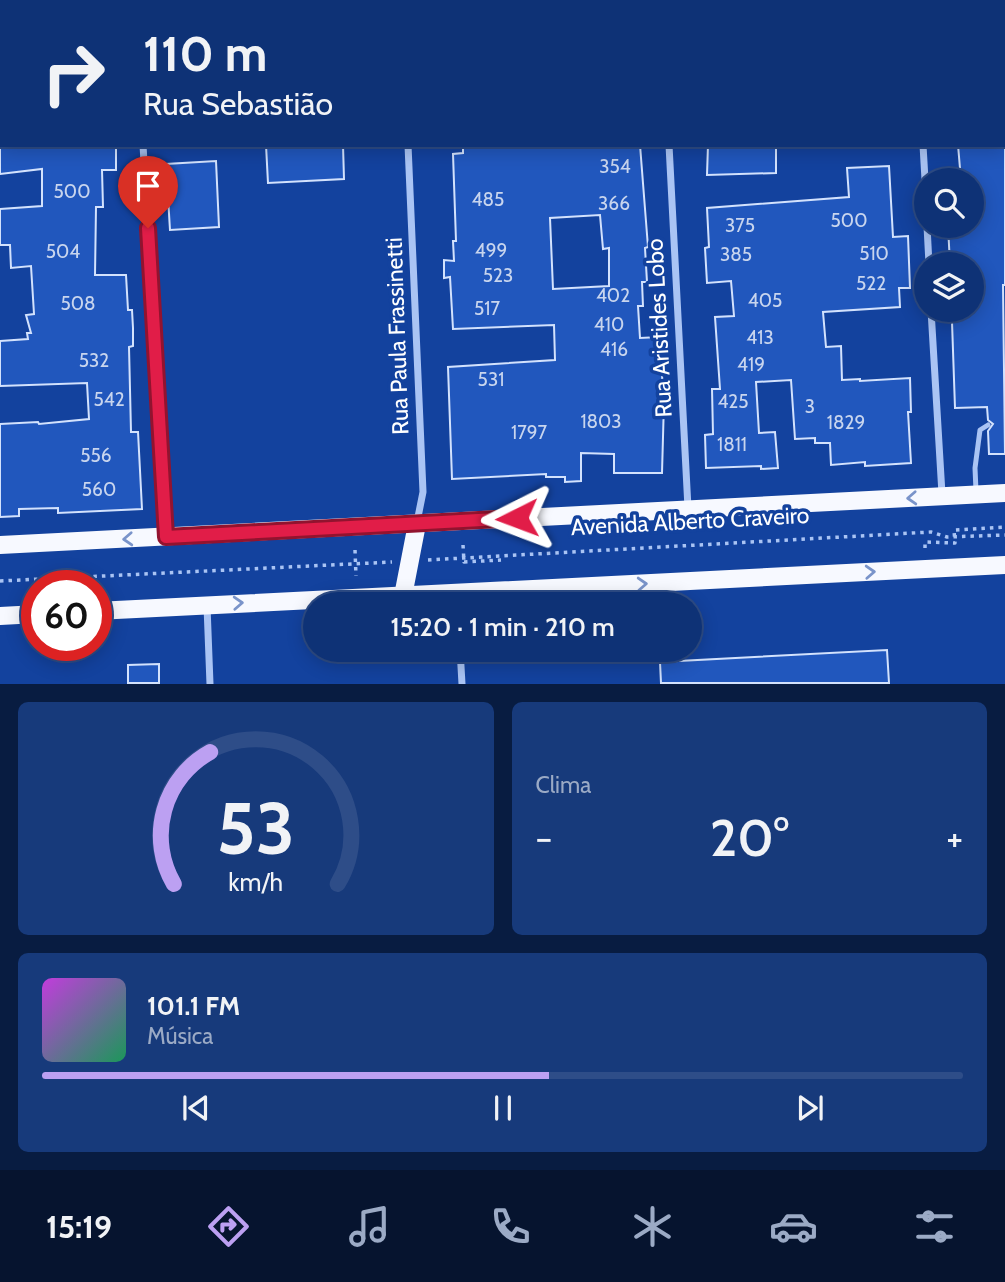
<!DOCTYPE html>
<html lang="pt">
<meta charset="utf-8">
<style>
body{margin:0;font-family:Cabin,sans-serif;background:#173a7b;color:#f1f3f6;height:100vh;display:flex;flex-direction:column;font-size:26px;white-space:nowrap}
*{box-sizing:border-box;margin:0}
p{font-size:23px;color:#9baac5}
.icon{flex:none;width:38px;height:38px;fill:none;stroke:currentColor;stroke-width:2;stroke-linecap:round;stroke-linejoin:round}
.map{position:relative;height:684px;overflow:hidden}
.panel{display:flex;flex-direction:column;gap:18px;padding:18px;background:#081c41;flex:1}
.panel>*{flex:none}
.top-card{position:absolute;left:0px;top:0px;width:1006px;height:147px;box-shadow:0 4px 18px #0003,0 0 0 2px #2e4d88;background:#0e3276;color:#f1f3f6;overflow:hidden}
.fabs{position:absolute;left:914px;top:168px;display:grid;gap:14px}
.fabs a{display:grid;place-items:center;width:70px;height:70px;border-radius:50%;background:#0e3276;box-shadow:0 4px 18px #0003,0 0 0 2px #2e4d88;font-size:35px}
.speed{position:absolute;left:21px;top:570px;display:flex;gap:14px;font-size:35px;font-weight:700;text-align:center}
.speed>*{display:grid;place-content:center;width:91px;height:91px;border-radius:50%;background:#0e3276;box-shadow:0 4px 18px #0003,0 0 0 2px #2e4d88;line-height:1}
.speed .limit{border:10px solid #d22;background:#fff;color:#111}
.pin{position:absolute;display:grid;place-items:center;width:60px;height:60px;color:#fff;margin:-72px -30px;border-radius:50% 50% 50% 0;rotate:-45deg;box-shadow:0 0 7px #0007}
.pin .icon{rotate:45deg}
.me{position:absolute;width:77px;margin:-38px;rotate:267deg;stroke-linejoin:round;filter:drop-shadow(0 0 5px #0008)}
.turn{display:flex;align-items:center;gap:24px;height:147px;padding:0 28px;font-size:32px}
.turn .icon{width:91px;height:91px;stroke-width:2.5}
.turn b{display:block;font-size:49px;line-height:60px}
.big{font-size:52px;font-weight:600;line-height:1.1}
.panel .card{flex:1;display:flex;flex-direction:column;justify-content:center;gap:10px;min-width:0;padding:0 24px;border-radius:10px;background:#173a7b}
.panel .dial{align-items:center;gap:0}
.dial svg{height:182px;overflow:visible;fill:none;stroke:#2e4d88;stroke-width:7;stroke-linecap:round;text-anchor:middle}
.dial text{fill:#f1f3f6;stroke:none}
.song{display:flex;align-items:center;gap:21px}
.cover{width:84px;height:84px;border-radius:10px;background:linear-gradient(135deg,hsl(290 70% 55%),hsl(150 70% 35%))}
.played{height:7px;border-radius:4px;background:linear-gradient(90deg,#bca0f2 55%,#2e4d88 55%)}
.keys{display:flex;justify-content:space-around;direction:ltr}
.heat{display:flex;justify-content:space-between;align-items:center;font-size:38px;direction:ltr}
.panel .tiles{flex:1;display:grid;gap:18px;grid-template-columns:1fr 1fr}
.card:last-child{grid-column:span 2}
.trip{position:absolute;left:303px;top:592px;width:399px;height:70px;border-radius:35px;background:#0e3276;box-shadow:0 4px 18px #0003,0 0 0 2px #2e4d88;font-weight:600;line-height:70px;text-align:center}
.menu{display:flex;height:112px;justify-content:space-around;align-items:center;background:#06142f;color:#9baac5}
.menu .icon{width:49px;height:49px}
.menu .current{color:#bca0f2}
.menu b{font-size:32px;color:#f1f3f6}
.map>svg:first-child{display:block}
.building{fill:#2157bd;stroke:#d3e2fd;stroke-width:2;fill-rule:evenodd}
.lines{fill:none;stroke-linecap:round;stroke-linejoin:round}
.path{stroke:#aac4f4;stroke-width:3.5;stroke-dasharray:3.5 5;stroke-linecap:butt}
.service{stroke:#aac4f4;stroke-width:5}
.minor{stroke:#aac4f4;stroke-width:7}
.primary{stroke:#f7f9ff;stroke-width:18}
.oneway{stroke:#7a94ca}
.route-casing{stroke:#92132f;stroke-width:18}
.route{stroke:#e11d48;stroke-width:12}
.labels{text-anchor:middle;dominant-baseline:central;stroke-width:7;stroke-linejoin:round;paint-order:stroke}
.number-label{font-size:19px;fill:#c8d5ee}
.street-label{font-size:23px;fill:#fff;stroke:#13429e}
</style>
<div class="map">
<svg width="1005" height="684" viewBox="0 0 1005 684">
<rect width="100%" height="100%" fill="#13429e"/>
<!-- building -->
<g class="building">
<polygon points="0,145 116,146 116,170 102,170 103,207 96,207 95,275 126,275 128,310 132,310 133,328 133,346 129,347 131,432 138,432 142,509 58,513 58,508 19,509 19,516 0,517 0,424 38,422 39,424 89,419 87,383 0,386 0,341 28,339 27,333 31,333 26,315 34,314 31,266 11,268 10,245 0,245 0,209 42,206 42,169 0,174"/>
<polygon points="266,145 343,145 344,179 268,183"/>
<path d="M463,145H592V148L640,145L648,247L645,248L647,282H642L643,306H638L640,338L659,337L664,401L662,473H614V454L581,453V481L565,482V477H546V474L452,479L448,367L555,360L554,325L453,329L450,277L444,278V260L454,261L453,241H456L453,154L463,153ZM600,215L603,249L609,248V286L553,289L550,218Z"/>
<polygon points="708,145 776,145 776,173 707,175"/>
<polygon points="958,145 1005,145 1005,285 1003,285 1005,454 989,454 988,431 993,424 988,420 987,407 955,408 952,322 961,320 961,310 971,310 971,264 950,264 948,226 971,226 971,180 961,180"/>
<polygon points="216,161 219,227 170,230 166,164"/>
<polygon points="889,166 893,237 908,236 910,288 899,288 900,307 823,312 826,347 841,346 842,380 860,379 860,381 910,378 911,412 908,412 911,463 865,466 865,462 831,465 830,443 815,443 815,438 795,439 791,380 756,382 759,433 775,432 778,468 761,469 761,466 706,468 705,435 713,434 712,389 720,389 715,317 734,316 731,281 707,283 705,248 709,247 707,208 849,197 847,168"/>
<polygon points="887,650 889,683 661,683 660,662"/>
<polygon points="159,664 159,683 128,683 128,665"/>
</g>
<g class="lines">
<!-- path -->
<g class="path">
<polyline points="463,545 464,562 501,560"/>
<polyline points="925,548 925,542 955,543 954,530 1005,527"/>
<polyline points="355,550 356,576"/>
<polyline points="428,560 931,532 947,537 1005,535"/>
<polyline points="0,581 392,562"/>
</g>
<!-- service -->
<polyline class="service" points="976,491 975,468 980,430 988,425"/>
<!-- minor -->
<g class="minor">
<polyline points="134,0 134,2"/>
<polyline points="402,0 402,2"/>
<polyline points="661,0 661,2"/>
<polyline points="916,0 916,2"/>
<polyline points="143,145 166,536"/>
<polyline points="408,145 423,492 417,522"/>
<polyline points="669,145 688,508"/>
<polyline points="923,145 926,197"/>
<polyline points="927,226 929,264"/>
<polyline points="931,310 942,494"/>
<polyline points="207,606 210,684"/>
<polyline points="460,649 462,684"/>
</g>
<!-- primary -->
<g class="primary">
<polyline points="0,545 1005,493"/>
<polyline points="403,596 417,524"/>
<polyline points="96,611 1005,565"/>
<polyline points="0,616 37,614"/>
</g>
</g>
<!-- one-way arrows -->
<defs><path id="oneway-chevron" d="M-2-3.5L2.5 0L-2 3.5" fill="none" stroke-width="1.6" stroke-linecap="round" stroke-linejoin="round" transform="scale(1.75)"/></defs>
<g class="oneway">
<use href="#oneway-chevron" transform="translate(912 498) rotate(177)"/>
<use href="#oneway-chevron" transform="translate(128 539) rotate(177)"/>
<use href="#oneway-chevron" transform="translate(870 572) rotate(-3)"/>
<use href="#oneway-chevron" transform="translate(642 584) rotate(-3)"/>
<use href="#oneway-chevron" transform="translate(238 603) rotate(-3)"/>
</g>
<g class="lines">
<!-- route casing -->
<g class="route-casing">
<polyline id="route" points="148,228 166,537 517,518"/>
</g>
<!-- route -->
<use href="#route" class="route"/>
</g>
<g class="labels">
<!-- number labels -->
<g class="number-label">
<text x="615" y="166">354</text>
<text x="72" y="191">500</text>
<text x="488" y="199">485</text>
<text x="614" y="203">366</text>
<text x="849" y="220">500</text>
<text x="740" y="225">375</text>
<text x="491" y="250">499</text>
<text x="63" y="251">504</text>
<text x="874" y="253">510</text>
<text x="736" y="254">385</text>
<text x="498" y="275">523</text>
<text x="871" y="283">522</text>
<text x="613" y="295">402</text>
<text x="765" y="300">405</text>
<text x="78" y="303">508</text>
<text x="487" y="308">517</text>
<text x="609" y="324">410</text>
<text x="760" y="337">413</text>
<text x="614" y="349">416</text>
<text x="94" y="360">532</text>
<text x="751" y="364">419</text>
<text x="491" y="379">531</text>
<text x="109" y="399">542</text>
<text x="733" y="401">425</text>
<text x="810" y="406">3</text>
<text x="601" y="421">1803</text>
<text x="846" y="422">1829</text>
<text x="529" y="432">1797</text>
<text x="732" y="444">1811</text>
<text x="96" y="455">556</text>
<text x="99" y="489">560</text>
</g>
<!-- street labels -->
<g class="street-label">
<text transform="translate(659 328) rotate(-93)">Rua Aristides Lobo</text>
<text transform="translate(397 336) rotate(-92)">Rua Paula Frassinetti</text>
<text transform="translate(690 521) rotate(-3)">Avenida Alberto Craveiro</text>
</g>
</g>
</svg>
<div class="fabs">
<a><svg class="icon" aria-label="search" viewBox="0 0 24 24"><circle cx="10" cy="10" r="6"/><path d="M15 15l6 6"/></svg></a>
<a><svg class="icon" aria-label="layers" viewBox="0 0 24 24"><path d="M12 4l9 5-9 5-9-5zM3 14l9 5 9-5"/></svg></a>
</div>
<div class="speed"><div class="limit">60</div></div>
<div class="pin" style="left:148px;top:228px;background:#d93025"><svg class="icon" aria-label="arrive" viewBox="0 0 24 24"><path d="M6 21V4h12l-3 4 3 4H6"/></svg></div>
<svg class="me" style="left:517px;top:518px" viewBox="-20 -20 40 40"><path d="M0-17L14 15 0 8-14 15z" fill="#e11d48" stroke="#fff" stroke-width="4"/></svg>
<div class="trip">15:20 · 1 min · 210 m</div>
<div class="top-card">
<div class="turn"><svg class="icon" aria-label="right" viewBox="0 0 24 24"><path d="M7 20v-9h11M14 6l5 5-5 5"/></svg><div><b>110 m</b>Rua Sebastião</div></div>
</div>
</div>
<section class="panel">
<div class="tiles">
<div class="card dial"><svg viewBox="0 0 100 80">
<path d="M14 69A42 42 0 1 1 86 69"/>
<path d="M14 69A42 42 0 0 1 30 11" stroke="#bca0f2"/>
<text x="50" y="56" font-size="32" font-weight="700">53</text>
<text x="50" y="72" font-size="11">km/h</text>
</svg></div>
<div class="card"><p>Clima</p>
<div class="heat"><a>−</a><b class="big">20°</b><a>+</a></div>
</div>
<div class="card">
<div class="song"><i class="cover"></i><div><b>101.1 FM</b><p>Música</p></div></div>
<div class="played"></div>
<div class="keys"><svg class="icon" aria-label="previous" viewBox="0 0 24 24"><path d="M18 5L8 12l10 7zM5 5v14"/></svg><svg class="icon" aria-label="pause" viewBox="0 0 24 24"><path d="M8 5v14M16 5v14"/></svg><svg class="icon" aria-label="next" viewBox="0 0 24 24"><path d="M6 5l10 7-10 7zM19 5v14"/></svg></div>
</div>
</div>
</section>
<nav class="menu">
<b>15:19</b>
<svg class="icon current" aria-label="directions" viewBox="0 0 24 24"><path d="M12 3l9 9-9 9-9-9zM9 14v-3h6M13 9l2 2-2 2"/></svg>
<svg class="icon" aria-label="music" viewBox="0 0 24 24"><path d="M9 18V5l10-2v13"/><circle cx="6" cy="18" r="3"/><circle cx="16" cy="16" r="3"/></svg>
<svg class="icon" aria-label="phone" viewBox="0 0 24 24"><path d="M5 4h4l2 5-3 2q2 4 5 5l2-3 5 2v4C11 20 4 13 5 4z"/></svg>
<svg class="icon" aria-label="climate" viewBox="0 0 24 24"><path d="M12 3v18M4 7l16 10M4 17L20 7"/></svg>
<svg class="icon" aria-label="car" viewBox="0 0 24 24"><path d="M5 17H2v-5l4-1 3-4h7l3 4 3 1v5h-3M9 17h6M6 11h13"/><circle cx="7" cy="17" r="2"/><circle cx="17" cy="17" r="2"/></svg>
<svg class="icon" aria-label="filters" viewBox="0 0 24 24"><path d="M4 7h16M4 17h16"/><circle cx="9" cy="7" r="2"/><circle cx="15" cy="17" r="2"/></svg>
</nav>
